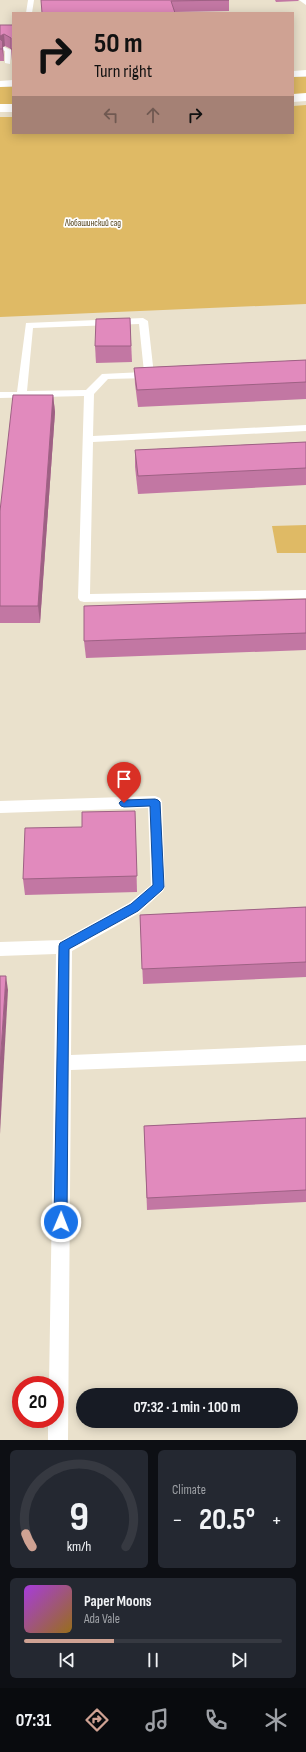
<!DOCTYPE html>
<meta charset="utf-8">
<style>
body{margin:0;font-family:"Sofia Sans Condensed",sans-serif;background:#242831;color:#f1f3f6;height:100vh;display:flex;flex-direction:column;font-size:15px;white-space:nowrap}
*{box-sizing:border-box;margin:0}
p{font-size:13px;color:#9ea1a6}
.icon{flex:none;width:22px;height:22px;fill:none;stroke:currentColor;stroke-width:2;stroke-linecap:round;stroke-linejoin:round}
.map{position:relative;height:1440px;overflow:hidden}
.side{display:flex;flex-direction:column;gap:10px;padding:10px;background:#0d0f14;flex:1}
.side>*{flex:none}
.hud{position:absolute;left:12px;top:12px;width:282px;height:122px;border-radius:0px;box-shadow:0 2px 10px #0003;background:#cfa293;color:#111;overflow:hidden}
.speed{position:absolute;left:12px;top:1376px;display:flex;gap:8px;font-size:20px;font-weight:700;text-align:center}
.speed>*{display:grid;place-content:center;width:52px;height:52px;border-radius:50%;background:#171b24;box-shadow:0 2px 10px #0003;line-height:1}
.speed .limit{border:6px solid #d22;background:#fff;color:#111}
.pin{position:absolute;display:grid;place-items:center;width:34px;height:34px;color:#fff;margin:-41px -17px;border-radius:50% 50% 50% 0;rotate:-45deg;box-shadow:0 0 4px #0007}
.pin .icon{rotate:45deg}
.me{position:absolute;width:44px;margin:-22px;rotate:1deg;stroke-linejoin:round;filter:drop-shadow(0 0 3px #0008)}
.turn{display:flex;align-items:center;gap:14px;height:84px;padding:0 16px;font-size:18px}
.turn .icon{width:52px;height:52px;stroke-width:2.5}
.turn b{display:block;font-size:28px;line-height:34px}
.lanes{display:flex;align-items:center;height:38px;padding:0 16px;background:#0003;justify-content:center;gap:20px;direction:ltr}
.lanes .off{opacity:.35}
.big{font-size:30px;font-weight:700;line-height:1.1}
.side .widget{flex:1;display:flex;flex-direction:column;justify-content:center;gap:6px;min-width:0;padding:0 14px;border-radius:6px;background:#242831}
.side .dial{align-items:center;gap:0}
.dial svg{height:104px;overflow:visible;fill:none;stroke:#363941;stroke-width:7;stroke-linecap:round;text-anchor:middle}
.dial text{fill:#f1f3f6;stroke:none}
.song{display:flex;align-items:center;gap:12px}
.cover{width:48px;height:48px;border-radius:6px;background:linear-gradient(135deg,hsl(280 70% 55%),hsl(40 70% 35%))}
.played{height:4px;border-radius:2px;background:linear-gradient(90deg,#cfa293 35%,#363941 35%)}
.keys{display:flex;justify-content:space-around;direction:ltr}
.heat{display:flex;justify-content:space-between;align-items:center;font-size:22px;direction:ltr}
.side .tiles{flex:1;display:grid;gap:10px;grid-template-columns:1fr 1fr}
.widget:last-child{grid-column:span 2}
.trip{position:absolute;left:76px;top:1388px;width:222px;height:40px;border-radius:20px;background:#171b24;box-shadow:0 2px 10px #0003;font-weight:700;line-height:40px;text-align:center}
.dock{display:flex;height:64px;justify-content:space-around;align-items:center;background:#090b0e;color:#9ea1a6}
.dock .icon{width:28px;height:28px}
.dock .active{color:#cfa293}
.dock b{font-size:18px;color:#f1f3f6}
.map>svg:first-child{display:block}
.green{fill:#dfba65}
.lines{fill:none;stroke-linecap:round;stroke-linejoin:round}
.lane{fill:#fff;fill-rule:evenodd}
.secondary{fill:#fff;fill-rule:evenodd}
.wall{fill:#c277a3}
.shaded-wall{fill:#9e6184}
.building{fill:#e18abd;stroke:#9e6184}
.route{fill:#1a73e8;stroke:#114b97}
.labels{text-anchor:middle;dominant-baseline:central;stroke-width:3.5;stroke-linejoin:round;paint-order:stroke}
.far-park-label{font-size:9px;fill:#53421a;stroke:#fff}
</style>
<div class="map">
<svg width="306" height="1440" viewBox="0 0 306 1440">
<rect width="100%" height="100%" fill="#eae1cc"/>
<!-- green -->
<g class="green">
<rect x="293" y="77" width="13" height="17"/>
<rect x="0" y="87" width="13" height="17"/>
<polygon points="306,105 306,304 0,317 0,117 13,117 13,133 293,133 293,106"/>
<polygon points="306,525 306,553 277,553 272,526"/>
</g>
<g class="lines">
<!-- lane -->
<g class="lane">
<polygon points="28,0 34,0 32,13 26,13"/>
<polygon points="299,0 306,0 306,5"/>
<polygon points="4,47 11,50 10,64 5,63 5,51 1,49"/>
<path d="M143,318L148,321L154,375L149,378L108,379L94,394L93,436L306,425V431L93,442L90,594L306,590V598L84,602L80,601L78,598L84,396L0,398V392H17L26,323ZM139,324L144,372L102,374L86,390L27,391L33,328Z"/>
<polygon points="155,796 160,798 162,802 165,887 163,891 139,913 72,951 71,1055 306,1045 306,1061 71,1070 68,1440 48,1440 48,1419 55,1419 55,1385 49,1385 56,954 0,956 0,942 62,940 129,903 151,885 148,808 0,813 0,801"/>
</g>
<!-- secondary -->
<g class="secondary">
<polygon points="306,70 306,76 293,77 293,71"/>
<polygon points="13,80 13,86 0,87 0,81"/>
<polygon points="306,93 306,101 293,102 293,94"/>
<rect x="0" y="104" width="13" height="8"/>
</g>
</g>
<!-- wall -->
<g class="wall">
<polygon points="41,0 229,0 229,11 174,12"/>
<polygon points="275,0 299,0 298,1 276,2"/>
<polygon points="0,25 13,25 13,60 12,61 11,49 5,46 3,47 4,61 0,61"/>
<polygon points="130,318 132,362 96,363 95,346"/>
<polygon points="306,360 306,399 138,407 135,384 134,368"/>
<polygon points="53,395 55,412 40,623 0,623 0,511"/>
<polygon points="306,442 306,485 138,494 135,467 135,450"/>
<polygon points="306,599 306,650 86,658 84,641"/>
<polygon points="135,811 137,892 25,895 23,879 82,827"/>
<polygon points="306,907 306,977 143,984 140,915"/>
<polygon points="306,1118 306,1202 147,1210 144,1126"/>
</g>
<!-- shaded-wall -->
<g class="shaded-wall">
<polygon points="4,34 5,46 3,47 4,61 2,49 0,48 0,36"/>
<polygon points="53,395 55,412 40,623 38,606"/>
<polygon points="6,976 8,990 0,1134 0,1066"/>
</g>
<!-- building -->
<g class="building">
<polygon points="41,0 229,0 171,1 175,13 42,13"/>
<polygon points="0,25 13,25 13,49 11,49 11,38 4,34 0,36"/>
<polygon points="0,39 2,41 2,49 0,49"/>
<polygon points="130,318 131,346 95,346 96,319"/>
<polygon points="306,360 306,382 137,390 134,368"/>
<polygon points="13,395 53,395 38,606 0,606 0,511"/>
<polygon points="306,442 306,468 138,476 135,450"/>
<polygon points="306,599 306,633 84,641 84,606"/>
<polygon points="135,811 137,876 23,879 25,828 82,827 82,812"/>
<polygon points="306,907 306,962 142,969 140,915"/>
<polygon points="0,976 6,976 0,1066"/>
<polygon points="306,1118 306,1190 147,1198 144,1126"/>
</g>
<!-- route -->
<polygon class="route" points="155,799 158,800 160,802 164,887 162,890 138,911 69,949 67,1222 65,1227 61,1229 56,1227 54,1222 59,946 60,943 131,904 153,885 150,806 124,807 121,806 119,803 121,801 124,800"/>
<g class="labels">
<!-- far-park labels -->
<g class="far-park-label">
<text x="93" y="223">Любашинский сад</text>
</g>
</g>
</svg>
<div class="speed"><div class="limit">20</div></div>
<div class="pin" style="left:124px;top:803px;background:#d93025"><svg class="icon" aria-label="arrive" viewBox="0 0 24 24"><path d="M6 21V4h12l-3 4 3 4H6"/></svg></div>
<svg class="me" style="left:61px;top:1222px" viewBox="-20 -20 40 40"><circle r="17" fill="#1a73e8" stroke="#fff" stroke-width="3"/><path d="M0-11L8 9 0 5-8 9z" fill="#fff"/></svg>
<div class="trip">07:32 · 1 min · 100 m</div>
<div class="hud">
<div class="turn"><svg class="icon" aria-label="right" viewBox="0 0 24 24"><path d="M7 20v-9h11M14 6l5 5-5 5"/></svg><div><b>50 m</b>Turn right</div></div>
<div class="lanes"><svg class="icon off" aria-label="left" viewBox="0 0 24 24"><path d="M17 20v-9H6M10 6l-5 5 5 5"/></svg><svg class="icon off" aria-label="ahead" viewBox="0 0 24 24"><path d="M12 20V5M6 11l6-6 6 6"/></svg><svg class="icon" aria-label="right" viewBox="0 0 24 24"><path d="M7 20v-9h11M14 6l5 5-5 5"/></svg></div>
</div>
</div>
<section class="side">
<div class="tiles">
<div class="widget dial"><svg viewBox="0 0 100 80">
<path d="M14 69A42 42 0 1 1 86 69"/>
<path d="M14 69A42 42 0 0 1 9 59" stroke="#cfa293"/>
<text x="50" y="56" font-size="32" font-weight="700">9</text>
<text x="50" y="72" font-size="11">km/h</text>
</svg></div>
<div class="widget"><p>Climate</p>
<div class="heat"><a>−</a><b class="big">20.5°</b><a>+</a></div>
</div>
<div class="widget">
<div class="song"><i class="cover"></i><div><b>Paper Moons</b><p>Ada Vale</p></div></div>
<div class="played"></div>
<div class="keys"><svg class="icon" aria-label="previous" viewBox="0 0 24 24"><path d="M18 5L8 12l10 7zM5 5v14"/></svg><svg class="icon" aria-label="pause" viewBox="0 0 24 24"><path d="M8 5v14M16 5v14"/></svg><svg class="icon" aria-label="next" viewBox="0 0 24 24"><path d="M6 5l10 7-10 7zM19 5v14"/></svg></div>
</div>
</div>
</section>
<nav class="dock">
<b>07:31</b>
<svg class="icon active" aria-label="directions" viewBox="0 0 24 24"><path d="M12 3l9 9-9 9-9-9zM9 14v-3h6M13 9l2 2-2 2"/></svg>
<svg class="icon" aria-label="music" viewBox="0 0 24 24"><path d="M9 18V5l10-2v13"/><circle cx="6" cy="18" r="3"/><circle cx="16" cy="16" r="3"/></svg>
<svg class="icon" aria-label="phone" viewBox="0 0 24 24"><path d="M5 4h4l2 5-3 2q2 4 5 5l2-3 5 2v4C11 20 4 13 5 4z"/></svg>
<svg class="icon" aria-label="climate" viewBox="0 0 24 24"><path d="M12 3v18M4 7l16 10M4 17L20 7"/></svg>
</nav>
